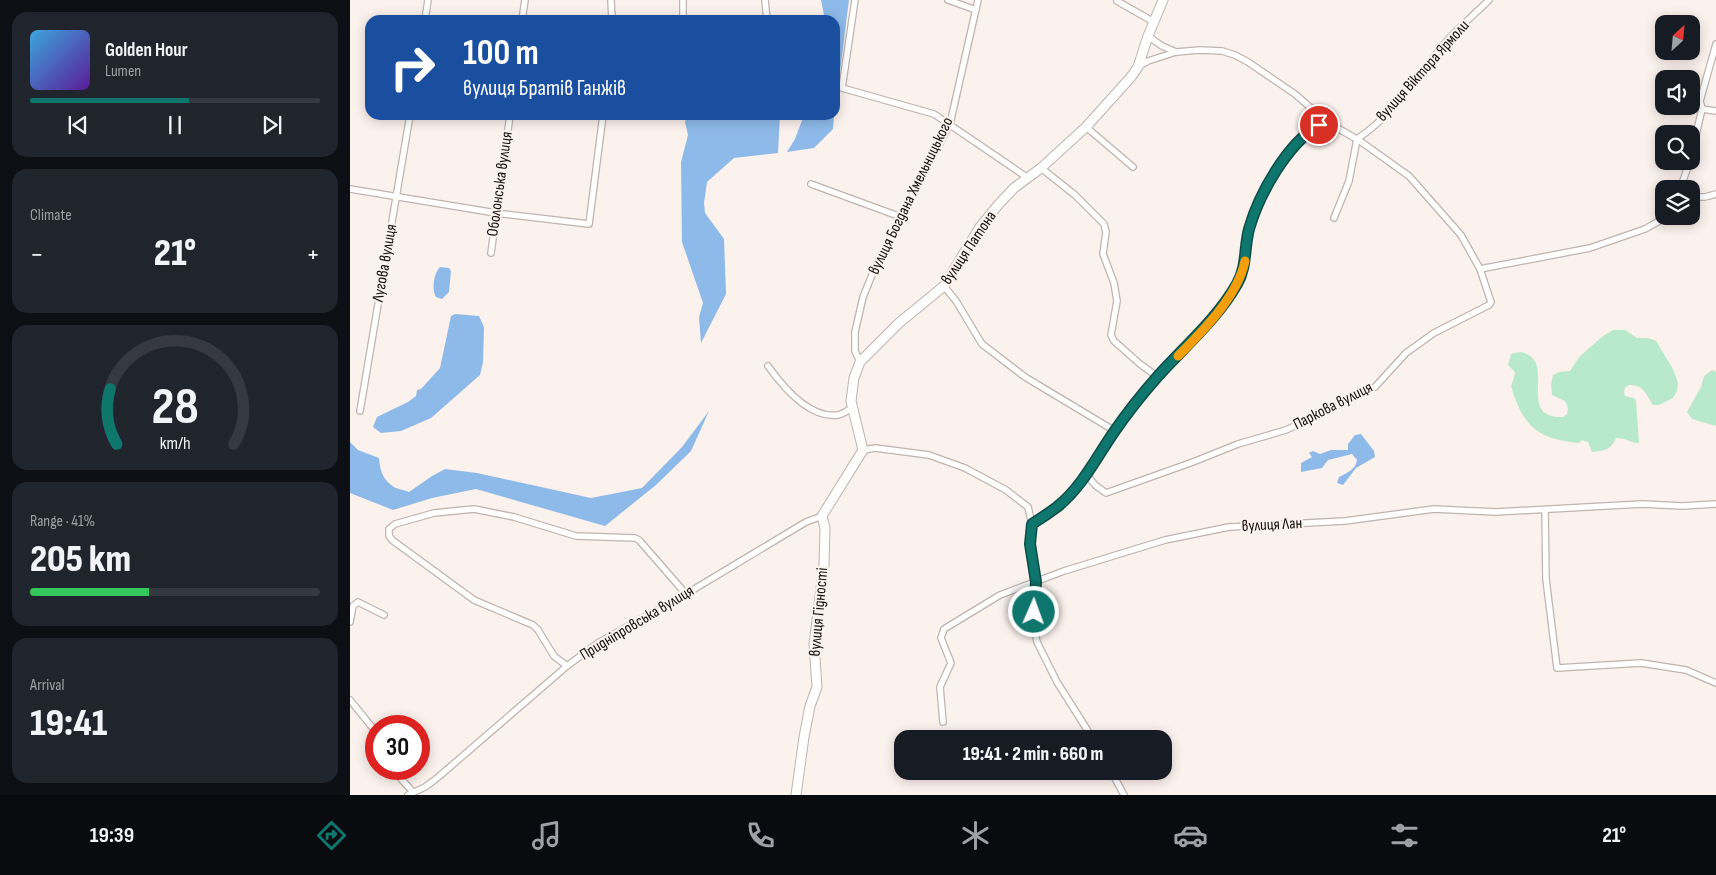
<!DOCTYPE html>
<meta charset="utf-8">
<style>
body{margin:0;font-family:"Sofia Sans Condensed",sans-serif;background:#20242c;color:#f1f3f6;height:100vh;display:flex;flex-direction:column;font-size:19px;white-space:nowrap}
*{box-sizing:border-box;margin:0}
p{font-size:16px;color:#9ea1a6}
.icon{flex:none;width:28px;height:28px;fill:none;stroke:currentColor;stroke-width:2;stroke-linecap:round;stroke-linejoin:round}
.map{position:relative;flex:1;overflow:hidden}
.details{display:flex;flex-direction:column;gap:12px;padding:12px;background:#0d0f14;width:350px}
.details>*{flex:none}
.top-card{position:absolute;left:15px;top:15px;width:475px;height:105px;border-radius:15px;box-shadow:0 2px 12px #0003;background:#1a4fa0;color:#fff;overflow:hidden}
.needle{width:32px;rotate:26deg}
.controls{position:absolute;left:1305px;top:15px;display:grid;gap:10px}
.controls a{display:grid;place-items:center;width:45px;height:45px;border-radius:10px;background:#171b24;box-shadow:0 2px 12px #0003;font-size:25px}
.speed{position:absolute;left:15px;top:715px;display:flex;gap:10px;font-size:25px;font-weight:700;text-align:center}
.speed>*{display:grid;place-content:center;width:65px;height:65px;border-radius:50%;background:#171b24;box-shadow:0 2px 12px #0003;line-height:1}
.speed .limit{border:8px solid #d22;background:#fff;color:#111}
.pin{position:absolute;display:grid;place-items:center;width:42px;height:42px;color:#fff;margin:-21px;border:2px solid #fff;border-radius:50%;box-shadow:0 1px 5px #0007}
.me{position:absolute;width:55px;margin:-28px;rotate:2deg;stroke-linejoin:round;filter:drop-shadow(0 0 4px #0008)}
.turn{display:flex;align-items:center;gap:18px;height:105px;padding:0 15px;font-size:22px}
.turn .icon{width:65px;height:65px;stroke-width:2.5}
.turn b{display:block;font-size:35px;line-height:42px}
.big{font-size:38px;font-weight:800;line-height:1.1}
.details .card{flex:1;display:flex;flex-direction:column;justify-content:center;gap:8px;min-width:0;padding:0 18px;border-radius:15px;background:#20242c}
.details .dial{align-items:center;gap:0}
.dial svg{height:130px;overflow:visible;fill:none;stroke:#363941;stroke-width:7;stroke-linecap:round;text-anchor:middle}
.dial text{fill:#f1f3f6;stroke:none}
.song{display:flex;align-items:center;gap:15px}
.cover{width:60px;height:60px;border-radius:8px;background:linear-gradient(135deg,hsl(200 70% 55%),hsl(270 70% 35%))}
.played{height:5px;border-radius:2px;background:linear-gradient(90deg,#0f766e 55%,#363941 55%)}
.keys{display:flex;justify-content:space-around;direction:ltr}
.heat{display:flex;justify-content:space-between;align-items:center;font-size:28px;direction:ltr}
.charge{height:8px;border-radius:4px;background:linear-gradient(90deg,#34c759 41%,#363941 0)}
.trip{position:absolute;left:544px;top:730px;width:278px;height:50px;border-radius:15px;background:#171b24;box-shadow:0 2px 12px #0003;font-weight:800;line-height:50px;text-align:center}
.menu{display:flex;height:80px;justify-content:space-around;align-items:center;background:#090b0e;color:#9ea1a6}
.menu .icon{width:35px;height:35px}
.menu .on{color:#0f766e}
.menu b{font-size:22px;color:#f1f3f6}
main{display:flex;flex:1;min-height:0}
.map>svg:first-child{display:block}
.green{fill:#b8e9ca}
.water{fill:#8ebaea}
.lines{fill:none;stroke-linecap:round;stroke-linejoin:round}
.street-casing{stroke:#beb4b0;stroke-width:8}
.secondary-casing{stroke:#beb4b0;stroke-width:11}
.street{stroke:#fff;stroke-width:5.5}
.secondary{stroke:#fff;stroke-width:9}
.route-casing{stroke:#0a4d48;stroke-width:12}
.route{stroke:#0f766e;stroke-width:9}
.slow{stroke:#f59e0b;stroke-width:9}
.labels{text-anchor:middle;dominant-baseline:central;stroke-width:4.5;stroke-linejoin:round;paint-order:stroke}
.street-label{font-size:16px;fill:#0f0c0a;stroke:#fbf1ed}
</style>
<main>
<section class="details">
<div class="card">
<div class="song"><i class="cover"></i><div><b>Golden Hour</b><p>Lumen</p></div></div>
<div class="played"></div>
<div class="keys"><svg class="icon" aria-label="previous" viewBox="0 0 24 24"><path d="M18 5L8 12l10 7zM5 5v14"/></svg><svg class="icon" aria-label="pause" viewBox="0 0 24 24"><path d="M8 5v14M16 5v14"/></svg><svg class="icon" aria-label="next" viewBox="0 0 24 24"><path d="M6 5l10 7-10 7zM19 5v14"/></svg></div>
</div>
<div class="card"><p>Climate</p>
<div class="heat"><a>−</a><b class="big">21°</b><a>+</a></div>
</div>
<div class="card dial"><svg viewBox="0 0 100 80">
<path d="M14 69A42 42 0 1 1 86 69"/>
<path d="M14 69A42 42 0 0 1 10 35" stroke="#0f766e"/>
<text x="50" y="56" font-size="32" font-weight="700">28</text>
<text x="50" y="72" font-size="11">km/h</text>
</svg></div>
<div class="card"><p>Range · 41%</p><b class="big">205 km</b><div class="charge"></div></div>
<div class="card"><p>Arrival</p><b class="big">19:41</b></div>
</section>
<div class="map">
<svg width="1366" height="795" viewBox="0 0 1366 795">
<rect width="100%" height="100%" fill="#fbf1ed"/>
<!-- green -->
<g class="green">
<path d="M1263,330H1275L1287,338H1298L1306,341L1323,369L1328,383L1327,391L1323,398L1309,405H1303C1296,395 1295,385 1279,385L1275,388L1274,392L1275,396L1284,398L1286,401L1289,443C1281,443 1275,438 1266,438C1261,450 1254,451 1242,452L1238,442L1232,440L1229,443C1187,439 1173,426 1161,386L1164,378L1165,372L1158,365L1161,354C1168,352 1173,351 1180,356C1201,370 1169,419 1213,417L1217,414L1218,408L1215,401L1202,395L1201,384L1203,375L1209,372L1220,371L1229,357L1253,336Z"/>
<polygon points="1362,370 1366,372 1366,426 1342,419 1337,412 1351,387 1354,376"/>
</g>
<!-- water -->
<g class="water">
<polygon points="471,0 499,0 485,111 485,20 475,20"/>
<polygon points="337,115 430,115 428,153 384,158 357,182 354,203 355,213 374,239 376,294 351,343 349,317 353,303 332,242 331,162 338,135 335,122"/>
<polygon points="454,115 484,115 483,129 464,148 437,152 445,139"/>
<path d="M90,267L99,268L101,271L99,292L92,299L86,297C81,289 84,273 90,267Z"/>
<polygon points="105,314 129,316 134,327 133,362 130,375 81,418 51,431 31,433 23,427 27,417 58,402 66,396 67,390 71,389 90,368 101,316"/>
<path d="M359,411L341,451L306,485L255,526L126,489L82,498L43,510L0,493V442L8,450L29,458C30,471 33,480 44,487C47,489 55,490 59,492L82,476L95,469L127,473L241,498L292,488L332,447Z"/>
<path d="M1011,434L1024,451L1025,457L1006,468L993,485L987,483L989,477C997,473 1006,469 1007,460L1002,454L978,460L972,468L951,472V463L962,457L959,453L963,451L970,454L981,450H998V444L1005,435Z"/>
</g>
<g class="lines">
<!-- street casing -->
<g class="street-casing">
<g id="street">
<polyline points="261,0 262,20"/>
<polyline points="333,0 333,20"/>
<polyline points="415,0 417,20"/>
<polyline points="505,0 492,88 584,114 678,178"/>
<polyline points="598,0 626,10"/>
<polyline points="767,1 804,22"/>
<polyline points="75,20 78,0"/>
<polyline points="172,20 175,0"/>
<polyline points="403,20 417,19"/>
<polyline points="798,36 812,46 826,52"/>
<polyline points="789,66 798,61 826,52 850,50 872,51 885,55 898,62 945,94 977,122 1010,141 1059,176 1111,235 1130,269"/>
<polyline points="1352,109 1366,111"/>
<polyline points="736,127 783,167"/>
<path d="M1007,139C1044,115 1067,76 1095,43C1108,28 1125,14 1139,0"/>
<polyline points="1341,156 1352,109 1350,101 1366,44"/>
<polyline points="691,168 725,195 754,224 756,232 753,254 764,283 767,301 761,335 764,341 790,364 808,377"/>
<polyline points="461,184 551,217"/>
<polyline points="0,189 146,213 239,224 253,115"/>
<polyline points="1330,189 1340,161"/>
<polyline points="1341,197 1355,197 1366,194"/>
<polyline points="984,218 999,181 1007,139"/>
<polyline points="141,253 160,115"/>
<polyline points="594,286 606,301 632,344 675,377 765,431"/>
<polyline points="510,362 505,351 505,332 513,297 526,265 600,124 628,0"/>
<path d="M418,366C433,387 459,419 488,415C493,414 498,410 502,408"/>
<polyline points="10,411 60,115"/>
<polyline points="513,450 525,448 579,455 615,468 656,490 678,507 682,524 680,544 685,581 684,627 687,642 707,682 743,739"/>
<polyline points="737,475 745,485 756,493 843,462 888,444 936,430 1025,387 1056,353 1084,333 1139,305 1141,302 1130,269 1240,248 1295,229 1311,220 1314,216"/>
<polyline points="1195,510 1196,579 1207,668 1291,663 1336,670 1366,683"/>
<path d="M682,524C702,511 722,497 736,477C746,463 754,447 764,432C777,414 792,396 806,379C832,347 867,321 887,284C897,266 894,248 899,229C910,192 940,136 977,122"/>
<polyline points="0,622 3,606 8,602 34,615"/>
<polyline points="217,666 204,656 188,630 183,625 124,600 42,540 39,536 39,529 45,524 84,513 124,509 164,517 226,536 285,538 289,540 336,594"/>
<polyline points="0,700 26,732"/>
<polyline points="593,722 590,687 601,663 591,638 594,629 650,595 714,571 815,540 879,527 995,521 1084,509 1146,512 1292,504 1332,506 1366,504"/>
<polyline points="46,769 52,780 63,792"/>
<polyline points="761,771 774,795"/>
<polyline points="58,795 75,787 86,779 217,666 248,643 336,594 456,522 472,516"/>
</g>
</g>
<!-- secondary casing -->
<g class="secondary-casing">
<polyline id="secondary" points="446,795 454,737 460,706 467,687 464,644 474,565 475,528 472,516 513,450 501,401 504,378 510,362 549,323 594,286 630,227 648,205 664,188 691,168 736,127 781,77 788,67 798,36 813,0"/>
</g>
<!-- street -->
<use href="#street" class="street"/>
<!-- secondary -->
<use href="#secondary" class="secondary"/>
</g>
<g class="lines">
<!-- route casing -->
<g class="route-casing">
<path id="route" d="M684,612L686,582L680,544L682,524C690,519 699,513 707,507C732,487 746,458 764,432C777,413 793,393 808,376C835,346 867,319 887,284C897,267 894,248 899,229C909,194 937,144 969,125"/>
</g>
<!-- route -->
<use href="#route" class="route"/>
<!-- slow -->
<path class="slow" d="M828,356C852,332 888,296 895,261"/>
</g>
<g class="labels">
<!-- street labels -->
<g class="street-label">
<text transform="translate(1073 71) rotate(-48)">вулиця Віктора Ярмоли</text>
<text transform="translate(150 184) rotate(-82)">Оболонська вулиця</text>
<text transform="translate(561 196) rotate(-64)">вулиця Богдана Хмельницького</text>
<text transform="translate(619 248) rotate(-56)">вулиця Патона</text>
<text transform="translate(35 263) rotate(-80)">Лугова вулиця</text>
<text transform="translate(983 406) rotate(-27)">Паркова вулиця</text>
<text transform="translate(922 525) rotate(-3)">вулиця Лан</text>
<text transform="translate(469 612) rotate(-85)">вулиця Гідності</text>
<text transform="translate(287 623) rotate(-31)">Придніпровська вулиця</text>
</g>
</g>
</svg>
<div class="controls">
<a><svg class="needle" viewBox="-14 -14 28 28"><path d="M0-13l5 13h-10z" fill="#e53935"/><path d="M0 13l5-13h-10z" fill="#9ea1a6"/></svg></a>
<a><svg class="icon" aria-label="sound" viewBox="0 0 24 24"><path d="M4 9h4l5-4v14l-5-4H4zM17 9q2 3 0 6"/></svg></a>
<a><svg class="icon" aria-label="search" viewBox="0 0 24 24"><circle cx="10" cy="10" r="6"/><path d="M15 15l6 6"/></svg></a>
<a><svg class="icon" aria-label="layers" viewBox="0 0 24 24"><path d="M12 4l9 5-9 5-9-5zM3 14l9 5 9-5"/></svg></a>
</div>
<div class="speed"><div class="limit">30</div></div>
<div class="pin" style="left:969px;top:125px;background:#d93025"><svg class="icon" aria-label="arrive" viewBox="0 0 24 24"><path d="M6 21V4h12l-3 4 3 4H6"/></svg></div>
<svg class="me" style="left:684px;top:612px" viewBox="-20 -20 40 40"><circle r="17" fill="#0f766e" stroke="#fff" stroke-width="3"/><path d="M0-11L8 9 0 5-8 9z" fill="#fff"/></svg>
<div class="trip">19:41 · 2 min · 660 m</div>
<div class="top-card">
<div class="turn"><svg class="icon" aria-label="right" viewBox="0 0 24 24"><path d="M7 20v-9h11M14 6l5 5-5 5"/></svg><div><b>100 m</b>вулиця Братів Ганжів</div></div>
</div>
</div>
</main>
<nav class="menu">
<b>19:39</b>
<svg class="icon on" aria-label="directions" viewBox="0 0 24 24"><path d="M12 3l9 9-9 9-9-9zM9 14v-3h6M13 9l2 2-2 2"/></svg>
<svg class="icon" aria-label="music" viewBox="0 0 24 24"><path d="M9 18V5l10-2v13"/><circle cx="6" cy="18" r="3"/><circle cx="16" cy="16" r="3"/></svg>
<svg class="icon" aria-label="phone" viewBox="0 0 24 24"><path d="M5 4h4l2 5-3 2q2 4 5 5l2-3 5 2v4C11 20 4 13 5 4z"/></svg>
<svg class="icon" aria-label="climate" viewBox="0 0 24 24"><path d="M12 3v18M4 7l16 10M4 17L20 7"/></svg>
<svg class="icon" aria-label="car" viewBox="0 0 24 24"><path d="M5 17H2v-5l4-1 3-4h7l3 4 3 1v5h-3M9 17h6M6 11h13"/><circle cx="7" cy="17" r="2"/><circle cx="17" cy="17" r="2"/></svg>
<svg class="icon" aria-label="filters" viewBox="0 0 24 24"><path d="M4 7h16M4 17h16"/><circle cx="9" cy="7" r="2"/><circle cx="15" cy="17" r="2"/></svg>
<b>21°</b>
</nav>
